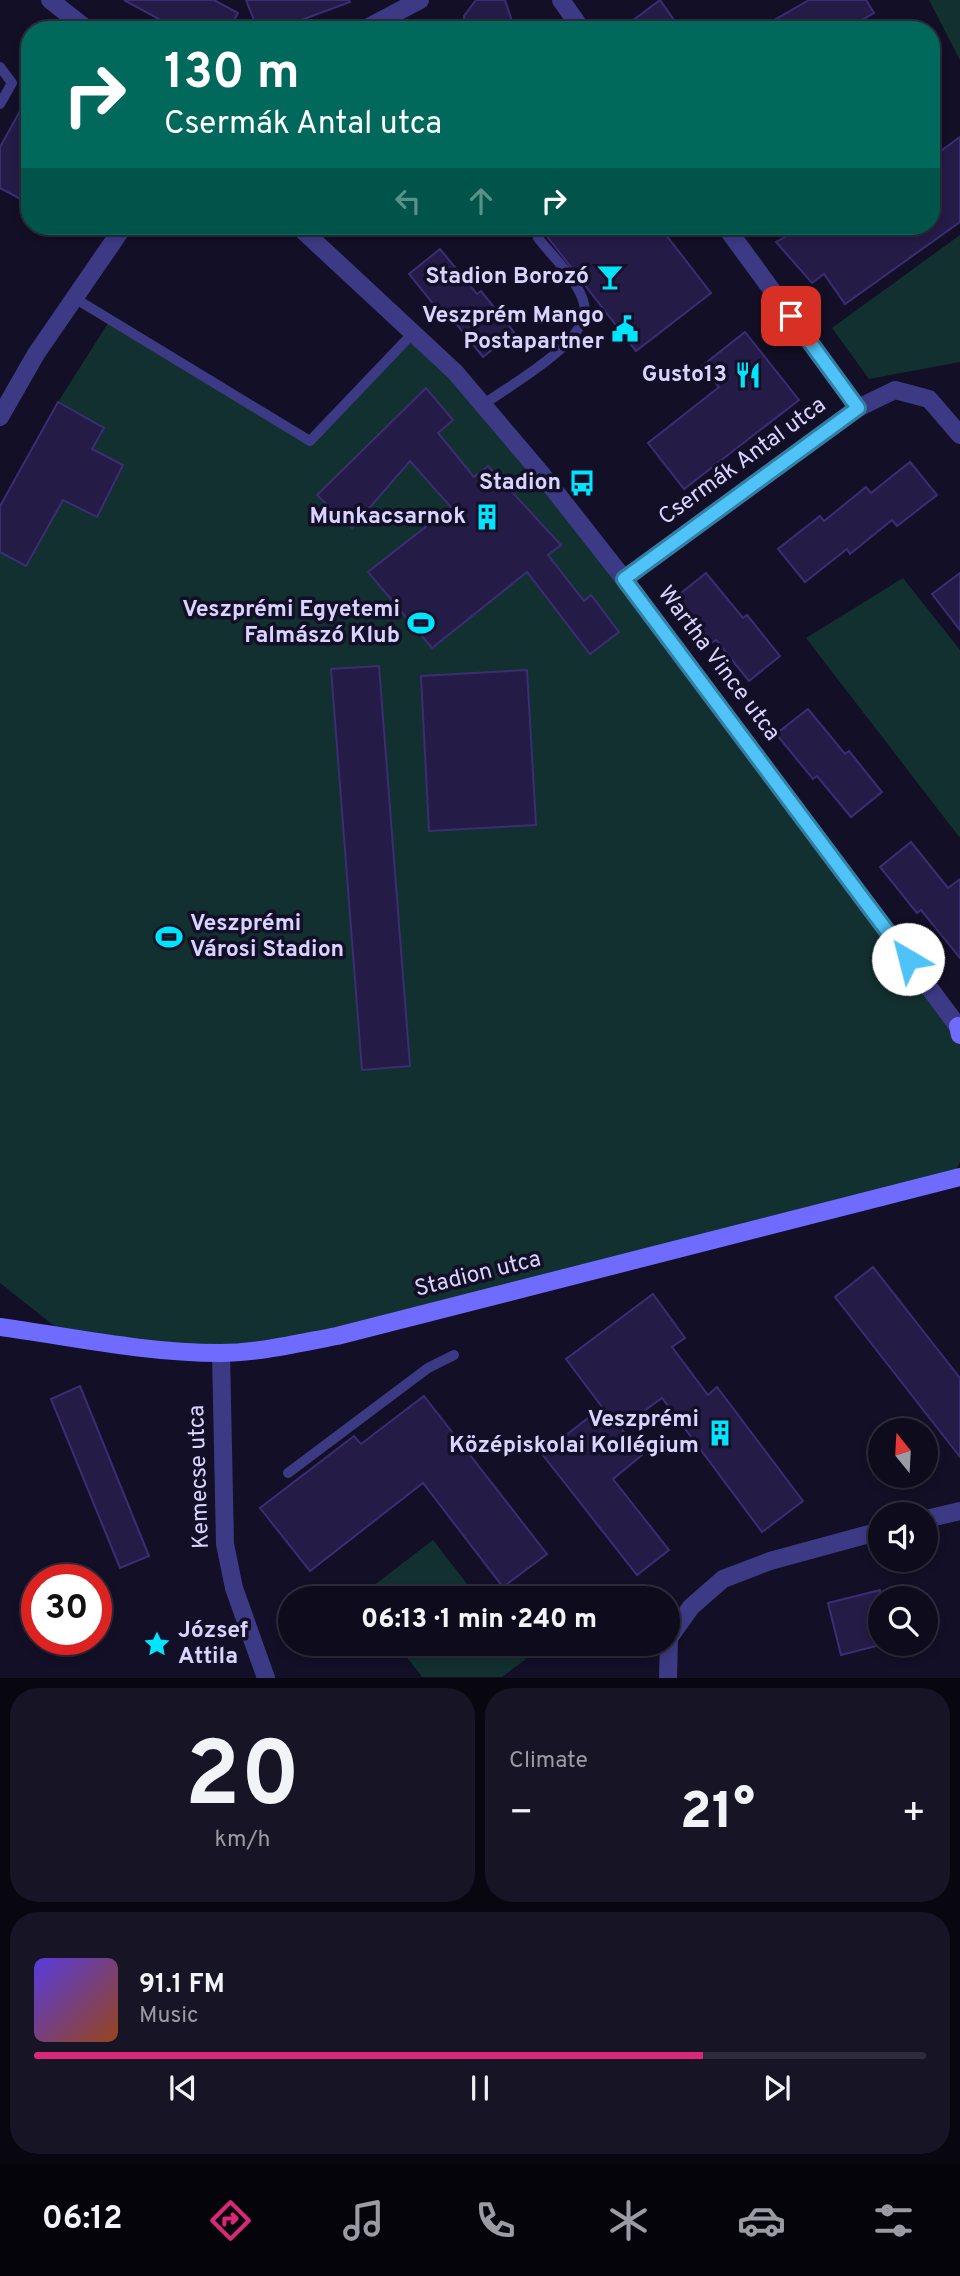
<!DOCTYPE html>
<meta charset="utf-8">
<style>
body{margin:0;font-family:Overpass,sans-serif;background:#171425;color:#f1f3f6;height:100vh;display:flex;flex-direction:column;font-size:26px;white-space:nowrap}
*{box-sizing:border-box;margin:0}
p{font-size:23px;color:#9b9ba3}
.icon{flex:none;width:38px;height:38px;fill:none;stroke:currentColor;stroke-width:2;stroke-linecap:round;stroke-linejoin:round}
.map{position:relative;height:1678px;overflow:hidden}
.drawer{display:flex;flex-direction:column;gap:10px;padding:10px;background:#08060f;flex:1}
.drawer>*{flex:none}
.banner{position:absolute;left:21px;top:21px;width:919px;height:214px;border-radius:28px;box-shadow:0 4px 10px #0003,0 0 0 2px #2e2b3b;background:#00695c;color:#fff;overflow:hidden}
.needle{width:46px;rotate:342deg}
.buttons{position:absolute;left:868px;top:1418px;display:grid;gap:14px}
.buttons a{display:grid;place-items:center;width:70px;height:70px;border-radius:50%;background:#0e0b1c;box-shadow:0 4px 10px #0003,0 0 0 2px #2e2b3b;font-size:35px}
.speed{position:absolute;left:21px;top:1564px;display:flex;gap:14px;font-size:35px;font-weight:700;text-align:center}
.speed>*{display:grid;place-content:center;width:91px;height:91px;border-radius:50%;background:#0e0b1c;box-shadow:0 4px 10px #0003,0 0 0 2px #2e2b3b;line-height:1}
.speed .limit{border:10px solid #d22;background:#fff;color:#111}
.pin{position:absolute;display:grid;place-items:center;width:60px;height:60px;color:#fff;margin:-30px;border-radius:14px;box-shadow:0 4px 10px #0006}
.me{position:absolute;width:77px;margin:-38px;rotate:323deg;stroke-linejoin:round;filter:drop-shadow(0 0 5px #0008)}
.turn{display:flex;align-items:center;gap:24px;height:147px;padding:0 28px;font-size:32px}
.turn .icon{width:91px;height:91px;stroke-width:2.5}
.turn b{display:block;font-size:49px;line-height:60px}
.lanes{display:flex;align-items:center;height:66px;padding:0 28px;background:#0003;justify-content:center;gap:35px;direction:ltr}
.lanes .off{opacity:.35}
.big{font-size:52px;font-weight:800;line-height:1.1}
.drawer .card{flex:1;display:flex;flex-direction:column;justify-content:center;gap:10px;min-width:0;padding:0 24px;border-radius:28px;background:#171425}
.drawer .dial{align-items:center;gap:0}
.dial b{font-size:91px;line-height:1}
.song{display:flex;align-items:center;gap:21px}
.cover{width:84px;height:84px;border-radius:10px;background:linear-gradient(135deg,hsl(250 70% 55%),hsl(20 70% 35%))}
.played{height:7px;border-radius:4px;background:linear-gradient(90deg,#db2777 75%,#2e2b3b 75%)}
.keys{display:flex;justify-content:space-around;direction:ltr}
.heat{display:flex;justify-content:space-between;align-items:center;font-size:38px;direction:ltr}
.drawer .tiles{flex:1;display:grid;gap:10px;grid-template-columns:1fr 1fr}
.card:last-child{grid-column:span 2}
.trip{position:absolute;left:278px;top:1586px;width:402px;height:70px;border-radius:35px;background:#0e0b1c;box-shadow:0 4px 10px #0003,0 0 0 2px #2e2b3b;font-weight:800;line-height:70px;text-align:center}
.dock{display:flex;height:112px;justify-content:space-around;align-items:center;background:#06040b;color:#9b9ba3}
.dock .icon{width:49px;height:49px}
.dock .active{color:#db2777}
.dock b{font-size:32px;color:#f1f3f6}
.map>svg:first-child{display:block}
.green{fill:#12302f}
.building{fill:#241b47;stroke:#3b2d73;stroke-width:2}
.lines{fill:none;stroke-linecap:round;stroke-linejoin:round}
.lane{stroke:#3d3a85;stroke-width:10}
.street{stroke:#3d3a85;stroke-width:18}
.secondary{stroke:#6f6bff;stroke-width:18}
.route-casing{stroke:#337fa1;stroke-width:18}
.route{stroke:#4fc3f7;stroke-width:12}
.labels{text-anchor:middle;dominant-baseline:central;stroke-width:7;stroke-linejoin:round;paint-order:stroke}
.poi-label{font-size:23px;font-weight:bold;fill:#d9d4ff;stroke:#130f26;text-anchor:end}
.street-label{font-size:23px;fill:#d9d4ff;stroke:#130f26}
</style>
<div class="map">
<svg width="960" height="1678" viewBox="0 0 960 1678">
<rect width="100%" height="100%" fill="#130f26"/>
<!-- green -->
<g class="green">
<polygon points="929,0 960,0 960,60"/>
<polygon points="960,235 960,362 869,379 832,328"/>
<polygon points="110,320 310,441 412,332 455,371 960,1035 960,1162 951,1180 423,1314 221,1353 62,1332 0,1283 0,506 58,402"/>
<polygon points="903,578 960,650 960,838 806,638"/>
<polygon points="433,1540 478,1598 361,1598 360,1596"/>
<polygon points="396,1643 513,1643 526,1659 502,1677 422,1677"/>
</g>
<!-- building -->
<g class="building">
<polygon points="124,0 214,0 238,13 229,30 179,30"/>
<polygon points="246,0 349,0 350,2 288,25 289,30 258,30"/>
<polygon points="476,0 505,0 515,30 465,30 464,16"/>
<polygon points="660,0 681,30 620,30"/>
<polygon points="809,0 866,0 874,13 845,30 757,30"/>
<polygon points="30,93 30,204 0,188 0,147"/>
<polygon points="960,137 960,222 845,304 824,274 812,283 776,242 785,237 777,226 931,226 931,158"/>
<polygon points="539,226 659,226 711,293 636,351"/>
<polygon points="440,249 477,294 481,291 514,332 483,357 450,316 446,320 409,274"/>
<polygon points="745,332 799,400 684,489 648,443 719,387 702,366"/>
<polygon points="426,388 453,420 438,433 474,477 488,466 561,545 548,555 584,601 591,595 619,632 590,654 527,572 432,648 368,572 451,507 410,461 352,528 317,495"/>
<polygon points="58,402 104,428 92,449 123,465 97,517 63,500 26,566 0,552 0,506"/>
<polygon points="910,462 937,495 897,526 892,520 850,554 847,549 805,582 778,549 820,516 824,521 866,487 871,493"/>
<polygon points="706,573 743,618 747,615 780,656 749,681 716,640 712,643 675,598"/>
<polygon points="960,573 960,630 932,594"/>
<polygon points="379,666 410,1066 362,1070 331,669"/>
<polygon points="527,670 536,825 429,831 421,676"/>
<polygon points="808,709 845,754 849,751 882,792 851,817 817,776 813,779 776,734"/>
<polygon points="911,842 948,888 960,879 960,958 921,910 917,913 880,867"/>
<polygon points="873,1267 960,1378 960,1457 835,1297"/>
<polygon points="653,1294 685,1338 672,1347 708,1395 717,1387 803,1501 762,1532 662,1398 621,1428 642,1455 613,1479 669,1550 637,1575 542,1454 602,1407 566,1359"/>
<polygon points="80,1386 149,1556 120,1568 51,1399"/>
<polygon points="424,1396 547,1554 503,1587 423,1483 310,1571 260,1508 354,1436 361,1444"/>
<polygon points="880,1590 880,1645 841,1655 828,1603"/>
</g>
<g class="lines">
<!-- lane -->
<g class="lane">
<polyline points="0,67 12,83 0,104"/>
<polyline points="76,299 310,441 413,333"/>
<path d="M483,405C509,385 593,341 584,304C579,281 552,256 538,238"/>
<polyline points="288,1473 428,1368 454,1355"/>
</g>
<!-- street -->
<g class="street">
<polyline points="50,0 88,30"/>
<polyline points="561,0 582,30"/>
<polyline points="363,30 420,0"/>
<polyline points="298,226 455,372 540,472 624,579 960,1029"/>
<polyline points="725,226 858,408"/>
<polyline points="0,417 36,354 124,226"/>
<polyline points="624,579 858,408 895,390 929,399 960,435"/>
<polyline points="221,1353 225,1544 234,1588 266,1678"/>
<polyline points="926,1519 960,1511"/>
<polyline points="668,1678 669,1638 691,1607 723,1579 770,1561 880,1531"/>
</g>
<!-- secondary -->
<g class="secondary">
<polyline points="958,1026 960,1035"/>
<path d="M0,1327C72,1337 146,1353 220,1353C259,1353 299,1343 337,1336L960,1177"/>
</g>
</g>
<g class="lines">
<!-- route casing -->
<g class="route-casing">
<polyline id="route" points="791,316 858,408 624,579 908,959"/>
</g>
<!-- route -->
<use href="#route" class="route"/>
</g>
<!-- icons -->
<defs>
<g id="bar-bare" transform="scale(2.1)"><path d="M-6-5H6L.8 .8V4.5H3.5V6h-7V4.5H-.8V.8Z" fill="#00e5ff" stroke="#130f26" stroke-width="2.5" paint-order="stroke"/></g>
<g id="civic-bare" transform="scale(2.1)"><path d="M-.6-6.5H3V-4.5H.6V-3L4-1V1h2V6H-6V1h2V-1L-.6-3ZM-1.2 2.5V6h2.4V2.5Z" fill="#00e5ff" stroke="#130f26" stroke-width="2.5" paint-order="stroke"/></g>
<g id="restaurant-bare" transform="scale(2.1)"><path d="M-5-6h1v4h1v-4h1v4h1v-4h1v5L-1.5 .5V6h-2V.5L-5-1ZM5-6V6H3V1.5H1.5Q1.5-4 5-6Z" fill="#00e5ff" stroke="#130f26" stroke-width="2.5" paint-order="stroke"/></g>
<g id="bus-bare" transform="scale(2.1)"><path d="M-5-6H5V4H4V6H2V4H-2V6H-4V4H-5ZM-3.5-4V0h7V-4ZM-3.5 1.2v1.5H-2V1.2ZM2 1.2v1.5H3.5V1.2Z" fill="#00e5ff" stroke="#130f26" stroke-width="2.5" paint-order="stroke"/></g>
<g id="building-bare" transform="scale(2.1)"><path d="M-4-6H4V6H1V3H-1V6H-4ZM-2.5-4.3h1.7v1.8h-1.7ZM.8-4.3h1.7v1.8H.8ZM-2.5-1h1.7V.8h-1.7ZM.8-1h1.7V.8H.8Z" fill="#00e5ff" stroke="#130f26" stroke-width="2.5" paint-order="stroke"/></g>
<g id="stadium-bare" transform="scale(2.1)"><path d="M0-5a6.5 5 0 1 0 0 10a6.5 5 0 1 0 0-10ZM-3.5-1.8h7v3.6h-7Z" fill="#00e5ff" stroke="#130f26" stroke-width="2.5" paint-order="stroke"/></g>
<g id="sight-bare" transform="scale(2.1)"><path d="M0-6L1.8-2.2L6-1.7L2.9 1.2L3.7 5.4L0 3.3L-3.7 5.4L-2.9 1.2L-6-1.7L-1.8-2.2Z" fill="#00e5ff" stroke="#130f26" stroke-width="2.5" paint-order="stroke"/></g>
</defs>
<g fill-rule="evenodd">
<use href="#bar-bare" x="610" y="277"/>
<use href="#civic-bare" x="625" y="329"/>
<use href="#restaurant-bare" x="748" y="375"/>
<use href="#bus-bare" x="582" y="483"/>
<use href="#building-bare" x="487" y="517"/>
<use href="#stadium-bare" x="421" y="623"/>
<use href="#stadium-bare" x="169" y="937"/>
<use href="#building-bare" x="720" y="1433"/>
<use href="#sight-bare" x="157" y="1644"/>
</g>
<g class="labels">
<!-- poi labels -->
<g class="poi-label">
<text x="589" y="277">Stadion Borozó</text>
<text x="604" y="316">Veszprém Mango<tspan x="604" dy="26">Postapartner</tspan></text>
<text x="727" y="375">Gusto13</text>
<text x="561" y="483">Stadion</text>
<text x="466" y="517">Munkacsarnok</text>
<text x="400" y="610">Veszprémi Egyetemi<tspan x="400" dy="26">Falmászó Klub</tspan></text>
<text x="190" y="924" text-anchor="start">Veszprémi<tspan x="190" dy="26">Városi Stadion</tspan></text>
<text x="699" y="1420">Veszprémi<tspan x="699" dy="26">Középiskolai Kollégium</tspan></text>
<text x="178" y="1631" text-anchor="start">József<tspan x="178" dy="26">Attila</tspan></text>
</g>
<!-- street labels -->
<g class="street-label">
<text transform="translate(743 462) rotate(-36)">Csermák Antal utca</text>
<text transform="translate(718 664) rotate(53)">Wartha Vince utca</text>
<text transform="translate(478 1275) rotate(-14)">Stadion utca</text>
<text transform="translate(200 1477) rotate(-92)">Kemecse utca</text>
</g>
</g>
</svg>
<div class="buttons">
<a><svg class="needle" viewBox="-14 -14 28 28"><path d="M0-13l5 13h-10z" fill="#e53935"/><path d="M0 13l5-13h-10z" fill="#9b9ba3"/></svg></a>
<a><svg class="icon" aria-label="sound" viewBox="0 0 24 24"><path d="M4 9h4l5-4v14l-5-4H4zM17 9q2 3 0 6"/></svg></a>
<a><svg class="icon" aria-label="search" viewBox="0 0 24 24"><circle cx="10" cy="10" r="6"/><path d="M15 15l6 6"/></svg></a>
</div>
<div class="speed"><div class="limit">30</div></div>
<div class="pin" style="left:791px;top:316px;background:#d93025"><svg class="icon" aria-label="arrive" viewBox="0 0 24 24"><path d="M6 21V4h12l-3 4 3 4H6"/></svg></div>
<svg class="me" style="left:908px;top:959px" viewBox="-20 -20 40 40"><circle r="19" fill="#fff"/><path d="M0-13L10 11 0 6-10 11z" fill="#4fc3f7"/></svg>
<div class="trip">06:13 · 1 min · 240 m</div>
<div class="banner">
<div class="turn"><svg class="icon" aria-label="right" viewBox="0 0 24 24"><path d="M7 20v-9h11M14 6l5 5-5 5"/></svg><div><b>130 m</b>Csermák Antal utca</div></div>
<div class="lanes"><svg class="icon off" aria-label="left" viewBox="0 0 24 24"><path d="M17 20v-9H6M10 6l-5 5 5 5"/></svg><svg class="icon off" aria-label="ahead" viewBox="0 0 24 24"><path d="M12 20V5M6 11l6-6 6 6"/></svg><svg class="icon" aria-label="right" viewBox="0 0 24 24"><path d="M7 20v-9h11M14 6l5 5-5 5"/></svg></div>
</div>
</div>
<section class="drawer">
<div class="tiles">
<div class="card dial"><b>20</b><p>km/h</p></div>
<div class="card"><p>Climate</p>
<div class="heat"><a>−</a><b class="big">21°</b><a>+</a></div>
</div>
<div class="card">
<div class="song"><i class="cover"></i><div><b>91.1 FM</b><p>Music</p></div></div>
<div class="played"></div>
<div class="keys"><svg class="icon" aria-label="previous" viewBox="0 0 24 24"><path d="M18 5L8 12l10 7zM5 5v14"/></svg><svg class="icon" aria-label="pause" viewBox="0 0 24 24"><path d="M8 5v14M16 5v14"/></svg><svg class="icon" aria-label="next" viewBox="0 0 24 24"><path d="M6 5l10 7-10 7zM19 5v14"/></svg></div>
</div>
</div>
</section>
<nav class="dock">
<b>06:12</b>
<svg class="icon active" aria-label="directions" viewBox="0 0 24 24"><path d="M12 3l9 9-9 9-9-9zM9 14v-3h6M13 9l2 2-2 2"/></svg>
<svg class="icon" aria-label="music" viewBox="0 0 24 24"><path d="M9 18V5l10-2v13"/><circle cx="6" cy="18" r="3"/><circle cx="16" cy="16" r="3"/></svg>
<svg class="icon" aria-label="phone" viewBox="0 0 24 24"><path d="M5 4h4l2 5-3 2q2 4 5 5l2-3 5 2v4C11 20 4 13 5 4z"/></svg>
<svg class="icon" aria-label="climate" viewBox="0 0 24 24"><path d="M12 3v18M4 7l16 10M4 17L20 7"/></svg>
<svg class="icon" aria-label="car" viewBox="0 0 24 24"><path d="M5 17H2v-5l4-1 3-4h7l3 4 3 1v5h-3M9 17h6M6 11h13"/><circle cx="7" cy="17" r="2"/><circle cx="17" cy="17" r="2"/></svg>
<svg class="icon" aria-label="filters" viewBox="0 0 24 24"><path d="M4 7h16M4 17h16"/><circle cx="9" cy="7" r="2"/><circle cx="15" cy="17" r="2"/></svg>
</nav>
